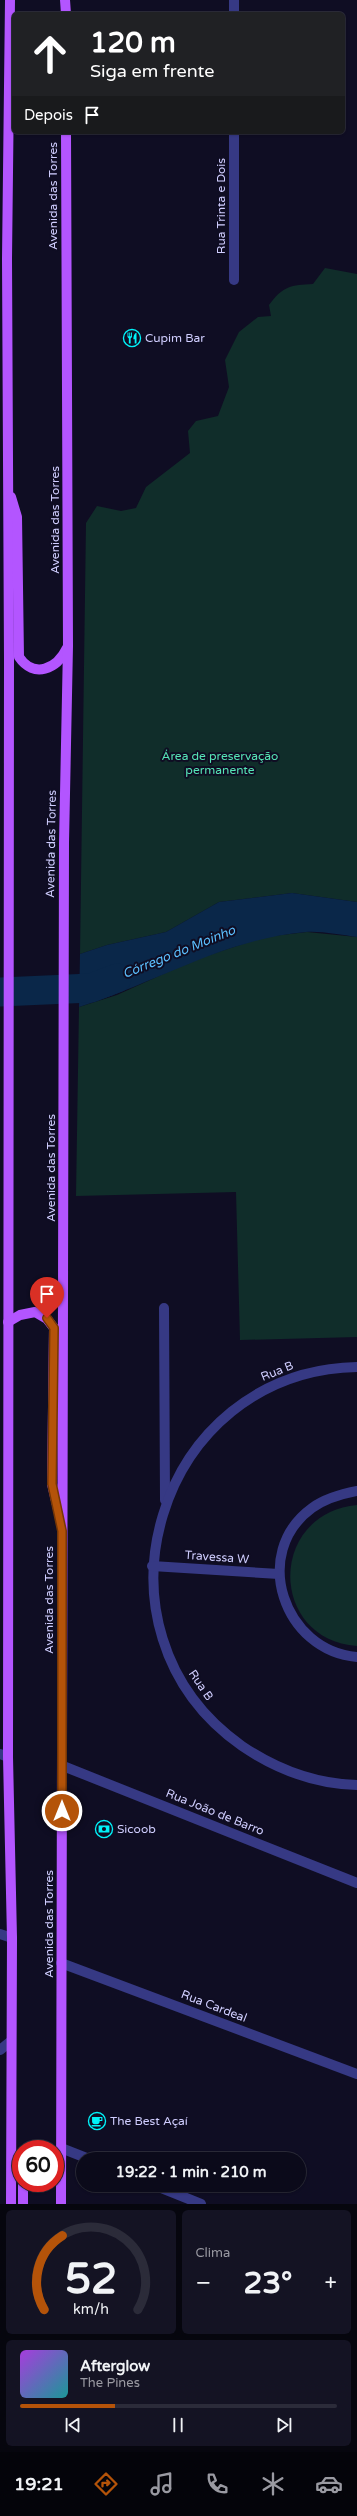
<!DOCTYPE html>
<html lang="pt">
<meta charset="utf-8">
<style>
body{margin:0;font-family:"Varela Round",sans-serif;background:#141323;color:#f1f3f6;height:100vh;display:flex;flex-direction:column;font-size:15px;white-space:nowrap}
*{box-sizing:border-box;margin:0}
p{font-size:13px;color:#9a9aa2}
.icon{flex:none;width:22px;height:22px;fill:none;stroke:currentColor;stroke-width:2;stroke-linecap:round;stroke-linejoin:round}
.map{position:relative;height:2204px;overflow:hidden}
.panel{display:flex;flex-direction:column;gap:6px;padding:6px;background:#06060e;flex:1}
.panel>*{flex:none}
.hud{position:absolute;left:12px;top:12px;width:333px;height:122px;border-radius:6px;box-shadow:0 1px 3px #0004,0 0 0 1px #2b2b39;background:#202124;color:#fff;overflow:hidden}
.speed{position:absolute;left:12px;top:2140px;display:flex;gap:8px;font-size:20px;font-weight:700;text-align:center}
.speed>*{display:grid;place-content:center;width:52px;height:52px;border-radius:50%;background:#0b0a1a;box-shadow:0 1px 3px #0004,0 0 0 1px #2b2b39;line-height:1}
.speed .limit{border:6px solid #d22;background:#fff;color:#111}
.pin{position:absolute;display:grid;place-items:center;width:34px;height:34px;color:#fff;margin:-41px -17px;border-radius:50% 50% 50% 0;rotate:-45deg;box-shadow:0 0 4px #0007}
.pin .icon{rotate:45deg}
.me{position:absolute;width:44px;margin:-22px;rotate:0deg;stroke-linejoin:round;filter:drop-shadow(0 0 3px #0008)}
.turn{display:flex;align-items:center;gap:14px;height:84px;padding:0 12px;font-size:18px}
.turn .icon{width:52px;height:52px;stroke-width:2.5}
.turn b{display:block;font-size:28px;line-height:34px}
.then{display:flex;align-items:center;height:38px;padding:0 12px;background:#0003;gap:8px;font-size:15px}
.big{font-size:30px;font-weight:700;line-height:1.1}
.panel .widget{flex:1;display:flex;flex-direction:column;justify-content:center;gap:6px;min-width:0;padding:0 14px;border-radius:6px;background:#141323}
.panel .dial{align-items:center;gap:0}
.dial svg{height:104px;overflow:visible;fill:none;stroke:#2b2b39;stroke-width:7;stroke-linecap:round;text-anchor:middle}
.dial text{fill:#f1f3f6;stroke:none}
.song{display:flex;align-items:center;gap:12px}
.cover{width:48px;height:48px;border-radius:6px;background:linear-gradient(135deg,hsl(280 70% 55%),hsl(180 70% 35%))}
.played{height:4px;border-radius:2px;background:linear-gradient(90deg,#b45309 30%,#2b2b39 30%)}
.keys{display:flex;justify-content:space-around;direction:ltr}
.heat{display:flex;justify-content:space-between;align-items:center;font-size:22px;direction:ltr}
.panel .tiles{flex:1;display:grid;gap:6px;grid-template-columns:1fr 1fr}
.widget:last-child{grid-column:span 2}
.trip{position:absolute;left:76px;top:2152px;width:230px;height:40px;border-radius:20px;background:#0b0a1a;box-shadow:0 1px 3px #0004,0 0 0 1px #2b2b39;font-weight:700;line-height:40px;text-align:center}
.dock{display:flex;height:64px;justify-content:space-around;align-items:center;background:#04040a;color:#9a9aa2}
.dock .icon{width:28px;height:28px}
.dock .current{color:#b45309}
.dock b{font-size:18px;color:#f1f3f6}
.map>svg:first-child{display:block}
.green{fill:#102d2a}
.water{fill:#0a2749}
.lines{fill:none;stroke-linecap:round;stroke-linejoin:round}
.river{stroke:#0a2749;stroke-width:29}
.minor{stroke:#363984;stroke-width:10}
.major{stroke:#b355ff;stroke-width:10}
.route-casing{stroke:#753606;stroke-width:10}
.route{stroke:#b45309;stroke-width:7}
.labels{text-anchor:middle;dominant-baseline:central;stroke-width:4;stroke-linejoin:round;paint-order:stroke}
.street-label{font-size:12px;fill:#d0ceff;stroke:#0f0d23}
.poi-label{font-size:12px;fill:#d0ceff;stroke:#0f0d23;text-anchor:start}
.park-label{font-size:12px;fill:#56e4b6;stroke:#0f0d23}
.water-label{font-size:13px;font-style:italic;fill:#5cc0ff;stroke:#0f0d23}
</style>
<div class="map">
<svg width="357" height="2204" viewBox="0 0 357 2204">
<rect width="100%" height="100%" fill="#0f0d23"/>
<!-- green -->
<g class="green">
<path d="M325,268L357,274V902L292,893L219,902L166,932L107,945L80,954L86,523L97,506L121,511L136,508L146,487L190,453L188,431L196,421L218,416L229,387L225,360L239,332L258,317L271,316L269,305C283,286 291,285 313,284Z"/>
<polygon points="307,932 357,937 357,1337 240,1340 236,1192 76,1196 79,1007 117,995 194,960 264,937"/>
<path d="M357,1505V1646C269,1640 267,1514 357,1505Z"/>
</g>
<!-- water -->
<path class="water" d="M292,893L357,902V937C341,935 322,931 306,932C224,939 156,983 79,1007L80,954L107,945L166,932L219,902Z"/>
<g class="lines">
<!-- river -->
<polyline class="river" points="0,992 91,988 117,978"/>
<!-- minor -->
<g class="minor">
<polyline points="234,14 234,0"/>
<polyline points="234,280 234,132"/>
<polyline points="164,1308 165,1500"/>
<path d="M357,1367C157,1371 78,1631 242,1746C276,1769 315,1784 357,1785"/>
<path d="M357,1491C341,1494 326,1498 312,1508C250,1553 284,1651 357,1657"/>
<polyline points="152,1566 279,1574"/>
<polyline points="0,1754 8,1757"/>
<polyline points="63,1766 357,1883"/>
<polyline points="0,1934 12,1938"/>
<polyline points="61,1963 357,2074"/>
<polyline points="0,2050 10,2042"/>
<polyline points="61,2148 89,2159"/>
<polyline points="154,2185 201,2204"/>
</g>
<!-- major -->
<g class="major">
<polyline points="10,0 7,259 9,659 8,1757 12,1938 11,2204"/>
<polyline points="65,0 66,14"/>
<path d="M11,497L17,517L19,657C34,679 57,669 67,648"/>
<polyline points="8,1322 20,1315 35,1312 47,1319 54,1328 52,1484 58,1509"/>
<polyline points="13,2158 21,2178"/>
<polyline points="23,2183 23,2204"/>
<polyline points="61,2204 64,843 68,646 66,132"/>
</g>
</g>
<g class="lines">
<!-- route casing -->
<g class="route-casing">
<polyline id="route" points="47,1318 54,1328 52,1484 62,1531 62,1811"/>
</g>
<!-- route -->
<use href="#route" class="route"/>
</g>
<!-- icons -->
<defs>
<g id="restaurant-ring" transform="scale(0.9)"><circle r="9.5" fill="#0f0d23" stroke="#00f3f9" stroke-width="1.5"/><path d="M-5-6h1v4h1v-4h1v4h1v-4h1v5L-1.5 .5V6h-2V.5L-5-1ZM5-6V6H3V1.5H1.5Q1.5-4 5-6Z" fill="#00f3f9"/></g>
<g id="bank-ring" transform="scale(0.9)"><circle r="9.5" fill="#0f0d23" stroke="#00f3f9" stroke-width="1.5"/><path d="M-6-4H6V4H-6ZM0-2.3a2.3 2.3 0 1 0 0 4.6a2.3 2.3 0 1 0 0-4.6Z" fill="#00f3f9"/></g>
<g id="cafe-ring" transform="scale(0.9)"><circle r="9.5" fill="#0f0d23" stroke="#00f3f9" stroke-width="1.5"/><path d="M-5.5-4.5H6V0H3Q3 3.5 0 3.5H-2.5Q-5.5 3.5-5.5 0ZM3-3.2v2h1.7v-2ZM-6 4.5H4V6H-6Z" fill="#00f3f9"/></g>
</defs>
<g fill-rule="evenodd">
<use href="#restaurant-ring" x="132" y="338"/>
<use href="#bank-ring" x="104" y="1829"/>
<use href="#cafe-ring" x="97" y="2121"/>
</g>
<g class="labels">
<!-- street labels -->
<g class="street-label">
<text transform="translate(53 196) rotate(-90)">Avenida das Torres</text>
<text transform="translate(221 206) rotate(-90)">Rua Trinta e Dois</text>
<text transform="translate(55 520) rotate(-90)">Avenida das Torres</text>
<text transform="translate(51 844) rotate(-89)">Avenida das Torres</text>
<text transform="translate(51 1168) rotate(-90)">Avenida das Torres</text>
<text transform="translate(277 1371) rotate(-22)">Rua B</text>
<text transform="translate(217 1557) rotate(4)">Travessa W</text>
<text transform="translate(49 1600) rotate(-90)">Avenida das Torres</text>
<text transform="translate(201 1685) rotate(56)">Rua B</text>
<text transform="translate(215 1812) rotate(22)">Rua João de Barro</text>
<text transform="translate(49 1924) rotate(-90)">Avenida das Torres</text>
<text transform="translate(214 2006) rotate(21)">Rua Cardeal</text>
</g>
<!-- poi labels -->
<g class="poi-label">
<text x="145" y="338">Cupim Bar</text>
<text x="117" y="1829">Sicoob</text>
<text x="110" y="2121">The Best Açaí</text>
</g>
<!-- park labels -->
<g class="park-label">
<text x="220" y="756">Área de preservação<tspan x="220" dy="14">permanente</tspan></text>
</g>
<!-- water labels -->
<g class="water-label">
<text transform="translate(179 952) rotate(-22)">Córrego do Moinho</text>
</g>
</g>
</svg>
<div class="speed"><div class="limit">60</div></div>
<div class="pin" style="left:47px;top:1318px;background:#d93025"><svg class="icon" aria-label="arrive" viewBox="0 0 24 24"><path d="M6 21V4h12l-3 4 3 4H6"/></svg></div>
<svg class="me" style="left:62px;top:1811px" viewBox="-20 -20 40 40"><circle r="17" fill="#b45309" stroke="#fff" stroke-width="3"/><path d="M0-11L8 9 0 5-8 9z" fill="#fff"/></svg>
<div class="trip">19:22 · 1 min · 210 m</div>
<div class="hud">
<div class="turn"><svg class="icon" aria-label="ahead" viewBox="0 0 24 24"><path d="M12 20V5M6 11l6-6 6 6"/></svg><div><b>120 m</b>Siga em frente</div></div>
<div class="then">Depois<svg class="icon" aria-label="arrive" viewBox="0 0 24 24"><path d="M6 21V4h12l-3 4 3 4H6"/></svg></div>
</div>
</div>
<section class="panel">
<div class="tiles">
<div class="widget dial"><svg viewBox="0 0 100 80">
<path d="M14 69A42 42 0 1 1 86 69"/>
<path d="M14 69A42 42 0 0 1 28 12" stroke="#b45309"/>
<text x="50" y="56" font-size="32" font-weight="700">52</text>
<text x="50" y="72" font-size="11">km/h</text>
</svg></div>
<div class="widget"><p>Clima</p>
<div class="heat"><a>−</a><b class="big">23°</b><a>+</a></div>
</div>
<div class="widget">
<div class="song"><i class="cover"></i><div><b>Afterglow</b><p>The Pines</p></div></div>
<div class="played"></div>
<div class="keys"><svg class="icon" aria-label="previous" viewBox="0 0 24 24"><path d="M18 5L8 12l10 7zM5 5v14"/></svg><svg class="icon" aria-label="pause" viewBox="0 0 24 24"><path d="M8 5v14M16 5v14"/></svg><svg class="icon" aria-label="next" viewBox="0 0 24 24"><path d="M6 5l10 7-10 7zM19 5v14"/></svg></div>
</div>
</div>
</section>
<nav class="dock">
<b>19:21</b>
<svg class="icon current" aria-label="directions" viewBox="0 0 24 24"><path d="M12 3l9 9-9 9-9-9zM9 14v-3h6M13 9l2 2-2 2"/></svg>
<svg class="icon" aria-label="music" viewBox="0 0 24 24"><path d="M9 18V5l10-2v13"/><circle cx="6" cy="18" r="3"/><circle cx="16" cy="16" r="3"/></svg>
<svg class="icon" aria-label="phone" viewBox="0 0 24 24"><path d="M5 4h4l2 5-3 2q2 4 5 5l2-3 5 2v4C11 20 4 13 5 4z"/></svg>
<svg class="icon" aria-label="climate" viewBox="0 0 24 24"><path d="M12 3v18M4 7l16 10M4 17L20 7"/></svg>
<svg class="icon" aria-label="car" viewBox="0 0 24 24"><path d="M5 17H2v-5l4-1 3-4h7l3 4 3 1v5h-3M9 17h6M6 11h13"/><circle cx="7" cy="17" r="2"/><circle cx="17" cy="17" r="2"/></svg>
</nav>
